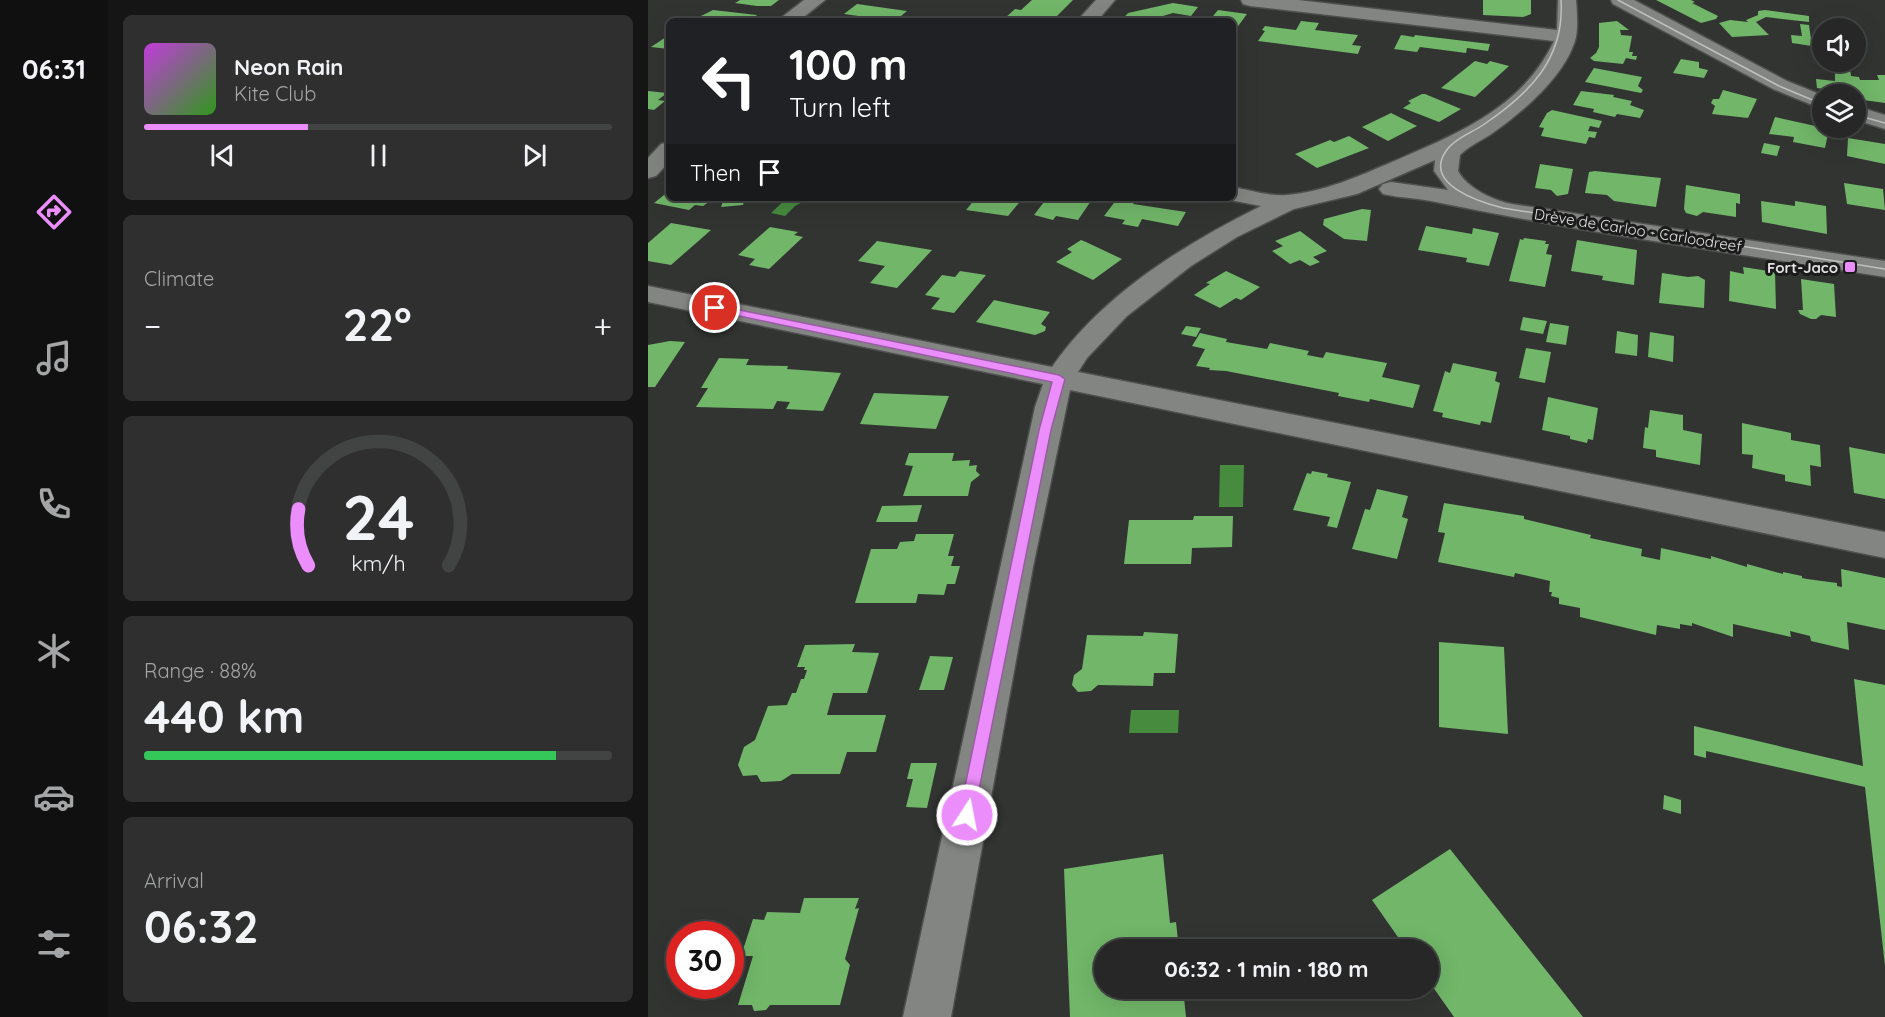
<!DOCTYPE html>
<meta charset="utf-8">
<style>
body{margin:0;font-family:Quicksand,sans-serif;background:#2e2f2e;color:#f1f3f6;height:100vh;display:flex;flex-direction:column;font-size:22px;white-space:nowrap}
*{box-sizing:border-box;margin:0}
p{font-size:20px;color:#a4a5a7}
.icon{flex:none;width:33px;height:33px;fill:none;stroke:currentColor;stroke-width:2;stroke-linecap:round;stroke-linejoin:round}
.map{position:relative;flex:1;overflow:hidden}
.panel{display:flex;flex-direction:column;gap:15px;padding:15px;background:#151515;width:540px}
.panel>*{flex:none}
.banner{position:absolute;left:18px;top:18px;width:570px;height:183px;border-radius:9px;box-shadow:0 6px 24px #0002,0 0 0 2px #424443;background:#202124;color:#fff;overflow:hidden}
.buttons{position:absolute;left:1164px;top:18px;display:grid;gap:12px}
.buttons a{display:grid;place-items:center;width:54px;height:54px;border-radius:50%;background:#262726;box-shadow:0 6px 24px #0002,0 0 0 2px #424443;font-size:30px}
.speed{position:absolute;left:18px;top:921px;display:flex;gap:12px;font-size:30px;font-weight:700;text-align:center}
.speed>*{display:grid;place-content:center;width:78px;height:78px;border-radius:50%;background:#262726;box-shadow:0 6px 24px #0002,0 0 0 2px #424443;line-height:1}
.speed .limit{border:9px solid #d22;background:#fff;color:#111}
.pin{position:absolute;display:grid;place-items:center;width:51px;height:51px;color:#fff;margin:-26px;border:3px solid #fff;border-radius:50%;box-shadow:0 2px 6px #0007}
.me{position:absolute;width:66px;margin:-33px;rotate:11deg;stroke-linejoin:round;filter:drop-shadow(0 0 4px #0008)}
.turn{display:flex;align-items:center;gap:21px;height:126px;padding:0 24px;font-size:27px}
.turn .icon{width:78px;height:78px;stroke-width:2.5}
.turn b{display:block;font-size:42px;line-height:51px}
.then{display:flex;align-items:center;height:57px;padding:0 24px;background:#0003;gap:12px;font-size:22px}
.big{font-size:45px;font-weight:700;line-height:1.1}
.panel .tile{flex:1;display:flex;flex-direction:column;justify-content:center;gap:9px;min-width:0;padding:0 21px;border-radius:9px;background:#2e2f2e}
.panel .dial{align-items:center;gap:0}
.dial svg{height:156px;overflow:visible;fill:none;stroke:#424443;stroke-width:7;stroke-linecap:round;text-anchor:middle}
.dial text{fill:#f1f3f6;stroke:none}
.song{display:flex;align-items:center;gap:18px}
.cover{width:72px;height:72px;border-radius:9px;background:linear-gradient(135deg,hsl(290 70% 55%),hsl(110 70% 35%))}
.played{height:6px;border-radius:3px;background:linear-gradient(90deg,#eb8dfb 35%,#424443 35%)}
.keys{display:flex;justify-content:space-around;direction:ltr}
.heat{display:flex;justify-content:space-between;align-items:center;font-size:33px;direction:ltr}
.charge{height:9px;border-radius:4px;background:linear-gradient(90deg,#34c759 88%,#424443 0)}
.trip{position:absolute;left:446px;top:939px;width:345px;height:60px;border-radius:30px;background:#262726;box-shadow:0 6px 24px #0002,0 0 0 2px #424443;font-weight:700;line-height:60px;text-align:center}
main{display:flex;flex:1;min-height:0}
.tab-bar{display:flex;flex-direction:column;width:108px;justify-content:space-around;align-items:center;background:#0f100f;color:#a4a5a7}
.tab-bar .icon{width:42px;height:42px}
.tab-bar .on{color:#eb8dfb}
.tab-bar b{font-size:27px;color:#f1f3f6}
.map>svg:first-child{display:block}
.water{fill:#478b3f}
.building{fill:#71b669}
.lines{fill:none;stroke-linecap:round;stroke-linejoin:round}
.minor-casing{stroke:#4e4f4e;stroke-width:3}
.minor{fill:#838582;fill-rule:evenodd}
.tram{stroke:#bfc0bf;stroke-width:1.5}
.route{fill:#eb8dfb;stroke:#995ca3;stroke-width:1.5}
.poi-dot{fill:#eb8dfb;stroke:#1a1b1a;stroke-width:2}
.labels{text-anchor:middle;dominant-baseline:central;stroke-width:6;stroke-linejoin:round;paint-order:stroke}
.far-street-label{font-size:15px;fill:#e1e2e1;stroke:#1a1b1a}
.far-poi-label{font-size:15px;font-weight:bold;fill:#e1e2e1;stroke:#1a1b1a;text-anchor:end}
</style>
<main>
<nav class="tab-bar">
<b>06:31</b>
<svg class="icon on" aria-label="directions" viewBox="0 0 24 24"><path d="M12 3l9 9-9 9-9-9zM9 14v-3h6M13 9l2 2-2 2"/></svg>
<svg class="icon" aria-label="music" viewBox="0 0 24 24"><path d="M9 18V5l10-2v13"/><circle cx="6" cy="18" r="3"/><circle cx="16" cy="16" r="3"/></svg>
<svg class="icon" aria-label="phone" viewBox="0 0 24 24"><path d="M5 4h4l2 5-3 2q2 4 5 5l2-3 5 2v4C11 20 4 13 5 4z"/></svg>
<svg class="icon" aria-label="climate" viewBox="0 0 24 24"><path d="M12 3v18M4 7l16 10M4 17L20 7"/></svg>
<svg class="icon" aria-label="car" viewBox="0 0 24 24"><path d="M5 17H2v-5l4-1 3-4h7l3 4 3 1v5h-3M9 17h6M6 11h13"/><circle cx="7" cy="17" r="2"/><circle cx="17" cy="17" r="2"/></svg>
<svg class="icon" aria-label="filters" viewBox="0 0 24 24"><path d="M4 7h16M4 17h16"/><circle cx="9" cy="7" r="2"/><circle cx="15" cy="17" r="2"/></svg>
</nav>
<section class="panel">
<div class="tile">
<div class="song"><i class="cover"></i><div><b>Neon Rain</b><p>Kite Club</p></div></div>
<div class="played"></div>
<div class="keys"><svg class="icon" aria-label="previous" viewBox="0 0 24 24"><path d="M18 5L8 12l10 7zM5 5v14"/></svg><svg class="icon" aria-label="pause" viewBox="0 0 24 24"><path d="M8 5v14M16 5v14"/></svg><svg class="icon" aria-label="next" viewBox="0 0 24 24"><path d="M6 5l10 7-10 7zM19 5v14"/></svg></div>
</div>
<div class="tile"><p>Climate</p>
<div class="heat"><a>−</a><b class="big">22°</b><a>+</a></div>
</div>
<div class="tile dial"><svg viewBox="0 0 100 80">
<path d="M14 69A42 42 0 1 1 86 69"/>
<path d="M14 69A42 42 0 0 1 9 40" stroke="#eb8dfb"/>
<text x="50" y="56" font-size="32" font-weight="700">24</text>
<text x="50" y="72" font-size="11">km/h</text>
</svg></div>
<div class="tile"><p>Range · 88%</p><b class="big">440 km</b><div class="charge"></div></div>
<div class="tile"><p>Arrival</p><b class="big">06:32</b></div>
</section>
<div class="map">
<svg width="1237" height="1017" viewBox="0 0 1237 1017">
<rect width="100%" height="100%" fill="#323432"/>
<!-- water -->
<g class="water">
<polygon points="139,198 160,199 147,206 137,216 123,213"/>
<polygon points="572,465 596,465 595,507 571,507"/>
<polygon points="483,710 531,710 530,733 481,733"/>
</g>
<!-- building -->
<g class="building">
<polygon points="92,0 131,0 123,6 109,6 87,3"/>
<polygon points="384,0 425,0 404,21 360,21 356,19 367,9 373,10"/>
<polygon points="835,0 883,0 883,14 875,17 835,15"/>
<polygon points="1008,0 1043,0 1047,2 1044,3 1070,16 1068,19 1053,23"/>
<polygon points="525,3 550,7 543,16 525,13 498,21 473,21 480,13"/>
<polygon points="209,4 259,11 247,21 196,14"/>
<polygon points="65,10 109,15 101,21 43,21"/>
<polygon points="570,10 599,14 585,33 585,21 561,21"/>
<polygon points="1117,10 1161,16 1161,22 1118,17 1108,22 1121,35 1084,37 1071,23 1082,20 1100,22 1098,20 1110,15 1110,11"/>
<polygon points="653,21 671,23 667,30 710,35 704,45 713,46 710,54 610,41 617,31 614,30 617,26 648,30"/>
<polygon points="969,21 981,30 972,30 973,35 984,36 981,52 985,52 984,56 989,56 988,60 978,58 975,64 946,61 942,58 948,53 951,47 951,23"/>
<polygon points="1152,24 1161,25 1164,46 1144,43 1143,35 1154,36"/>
<polygon points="21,35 21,49 3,47"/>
<polygon points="753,35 766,37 767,35 842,44 840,51 819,48 818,53 772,47 769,52 746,49"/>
<polygon points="1033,59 1051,62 1051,68 1060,70 1056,78 1025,73"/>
<polygon points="827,61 839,64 842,61 861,66 827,97 793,88"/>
<polygon points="1193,62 1201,62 1203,76 1211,77 1212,80 1231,80 1229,75 1237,75 1237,103 1208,99 1208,94 1189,94 1184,90 1169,88 1168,79 1187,81 1187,73 1194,74"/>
<polygon points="946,68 994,77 990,86 995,90 993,93 937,82"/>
<polygon points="1075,90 1109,99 1100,118 1064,114 1067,106 1063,103 1065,99 1071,99"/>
<polygon points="0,91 19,93 10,100 17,101 6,110 0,109"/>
<polygon points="933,91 966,95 965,97 984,101 982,105 996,110 992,118 969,114 967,117 945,112 946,109 925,105"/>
<polygon points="774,94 777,94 813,109 791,122 755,108 763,103 760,101"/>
<polygon points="904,110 954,121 951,128 942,126 940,131 949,132 947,138 941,137 938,144 893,136 896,128 891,127 899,113"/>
<polygon points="743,113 769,126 740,141 714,127"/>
<polygon points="1127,117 1181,129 1177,148 1145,142 1146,137 1121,134"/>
<polygon points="701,136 721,148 669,168 647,154 682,140 686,142"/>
<polygon points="1200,138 1237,144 1237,164 1199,156"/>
<polygon points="1116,143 1132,146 1129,156 1113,153"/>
<polygon points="892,164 925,169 920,194 909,196 903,190 887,188"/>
<polygon points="947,171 1013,178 1008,207 966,201 959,195 937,193 941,172"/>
<polygon points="1196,183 1235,189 1237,210 1199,204"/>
<polygon points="1038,185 1092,194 1092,204 1088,203 1088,217 1055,212 1049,216 1038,213 1036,209"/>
<polygon points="21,191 21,198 97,198 95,205 73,207 75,201 65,199 55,206 47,205 41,210 6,203"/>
<polygon points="328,198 375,198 360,216 318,210"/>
<polygon points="399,198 445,198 430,220 408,216 405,220 386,215"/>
<polygon points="469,199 487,201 485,204 538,212 530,226 494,219 490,227 474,224 477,220 456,216"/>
<polygon points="1113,201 1147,206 1147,201 1178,206 1179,234 1114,222"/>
<polygon points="714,209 723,210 719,241 696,239 675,225 676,219"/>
<polygon points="23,223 63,230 23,265 0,261 0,243"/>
<polygon points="778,226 824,234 825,228 851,233 841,266 818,262 819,258 770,250"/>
<polygon points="122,227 150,232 146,235 155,237 121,269 101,265 107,259 90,255"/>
<polygon points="652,231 679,251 665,257 672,262 662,266 652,260 642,264 624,251 635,246 627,241"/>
<polygon points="876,238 898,241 897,244 901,244 898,254 904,255 897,287 861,281 872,239 875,240"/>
<polygon points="433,240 438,242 474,259 445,280 408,262 424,252 419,249"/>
<polygon points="929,240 989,250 986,285 954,280 955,276 923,271"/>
<polygon points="229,241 284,250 249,288 222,283 237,266 210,261"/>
<polygon points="1095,267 1127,272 1128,309 1081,301 1082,271 1096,274"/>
<polygon points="312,271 338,275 306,313 283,309 292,298 277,295 294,275 307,277"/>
<polygon points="578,271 612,287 593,300 588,298 572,308 546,295 562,284 558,283"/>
<polygon points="1014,273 1040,277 1050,276 1057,280 1056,308 1011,303"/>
<polygon points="1153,279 1186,284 1188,317 1173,315 1168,319 1163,319 1152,314 1150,310 1155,310"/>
<polygon points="346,300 402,312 393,324 398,327 397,331 387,335 328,322"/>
<polygon points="875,317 899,321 895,334 872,330"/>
<polygon points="902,323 921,326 918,345 898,342"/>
<polygon points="538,326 553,328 548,337 533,334"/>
<polygon points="969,331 990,335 989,356 967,353"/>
<polygon points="1002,332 1026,336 1025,362 1000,357"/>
<polygon points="552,333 579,339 578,342 619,349 622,343 661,351 659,355 675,358 678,352 739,363 734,377 772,385 765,408 722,399 721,402 690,396 691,393 578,371 561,370 562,368 548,366 557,349 544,346"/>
<polygon points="22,341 37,342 7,387 0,387 0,345"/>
<polygon points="878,348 903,352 897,383 871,378"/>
<polygon points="71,358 101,359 98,365 140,366 139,369 193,373 175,411 138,409 142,402 129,401 125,409 48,407 60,388 53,388"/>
<polygon points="805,363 849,372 847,381 852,383 843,423 833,421 832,425 794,417 795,413 785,411 797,371 802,373"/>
<polygon points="226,393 301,396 288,429 212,424"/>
<polygon points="900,397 950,408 945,440 940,439 939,443 922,439 922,436 894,430"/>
<polygon points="1002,410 1035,415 1035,430 1054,434 1052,465 1008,457 1008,450 995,448 997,427 1000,428"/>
<polygon points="1094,423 1143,433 1143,440 1172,445 1173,467 1162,465 1163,486 1137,481 1137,475 1104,468 1105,455 1094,454"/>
<polygon points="1201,447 1237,454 1237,499 1206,493"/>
<polygon points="261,453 306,453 304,461 322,460 321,466 329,465 328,471 332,475 323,482 320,496 255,496 265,466 257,465"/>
<polygon points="664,471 680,474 679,477 703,482 689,528 679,526 682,517 645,510 659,473 663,474"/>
<polygon points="729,489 760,496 754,517 760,519 749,559 704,549 717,509 722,510"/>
<polygon points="796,503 876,516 876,519 943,535 942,538 994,549 993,556 1012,560 1013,548 1063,559 1063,556 1099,567 1099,564 1135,574 1135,572 1154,576 1154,578 1159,579 1189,583 1189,586 1194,587 1193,569 1237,578 1237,630 1199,622 1201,650 1163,641 1162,636 1142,631 1143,637 1085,624 1085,637 1044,623 1044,626 1032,624 1032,629 1009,625 1008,635 932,617 932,608 911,604 911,598 903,596 904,592 901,592 902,581 867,573 866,577 790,562 797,533 790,532"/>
<polygon points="274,505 269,522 228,522 234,506"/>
<polygon points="546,516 585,516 584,547 544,548 543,564 476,564 481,520 545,520"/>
<polygon points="268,534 306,534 300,556 306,556 303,566 312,566 307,584 299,584 296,595 270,594 268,603 207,603 223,549 249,549 252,542 266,541"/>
<polygon points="496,632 530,634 527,673 506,673 505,686 450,685 443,691 430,692 424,685 426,675 434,669 439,635 495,636"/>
<polygon points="791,642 856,647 860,734 791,727"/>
<polygon points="207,644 204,652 231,653 219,693 185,693 179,715 238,715 228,752 199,752 192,774 144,774 133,781 113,782 109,775 95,776 90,765 96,747 107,740 120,706 139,705 144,693 148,693 153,679 156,679 159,670 156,670 157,667 149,667 157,645"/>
<polygon points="282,656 305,657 296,690 271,690"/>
<polygon points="1206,679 1237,685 1237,966 1217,787 1058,751 1058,758 1046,755 1046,726 1215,766"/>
<polygon points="263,763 289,763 279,808 258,807 265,779 259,779"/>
<polygon points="1016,795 1033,800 1033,814 1015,809"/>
<polygon points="802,849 935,1017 806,1017 780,980 780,950 759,950 724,900"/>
<polygon points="515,854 522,923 528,922 531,950 456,950 456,988 535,988 538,1017 422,1017 416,869"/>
<polygon points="156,898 211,898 207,909 211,908 197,959 202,965 192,1005 122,1005 118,1010 106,1011 104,1005 90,1005 105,956 93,956 105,919 116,920 119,912 152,913"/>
</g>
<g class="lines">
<!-- minor casing -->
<g class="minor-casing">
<g id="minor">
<polygon points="156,0 177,0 151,21 129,21"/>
<polygon points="448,0 467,0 449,21 429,21"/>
<path d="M593,0H650L909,30L910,0H928C929,12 930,26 928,37C919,74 876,111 846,132C835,140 822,145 812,155L810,171C820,189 845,200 864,204L1237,261V277C1087,253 937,233 788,202C771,198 752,198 735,194L731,189L735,184L743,182L800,190L786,171L787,160L709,194L646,209L589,237L543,266L479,316L439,358L430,372L1237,532V558L422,390L385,567L303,1017H255L387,407L395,384L0,302V286L404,367C455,294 535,245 613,206L576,199L585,198V187C602,190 623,197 639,195C676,192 711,176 744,162C808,134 874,109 906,41L602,6L595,4Z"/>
<polygon points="963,0 986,0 1139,81 1174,95 1174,109 1125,89 965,4"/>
<polygon points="1208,106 1237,115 1237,129 1208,120"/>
<polygon points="21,142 21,162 8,176 0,178 0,158 13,144"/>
</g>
</g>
<!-- minor -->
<use href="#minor" class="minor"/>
<!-- tram -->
<g class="tram">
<path d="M913,0C917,59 881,94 835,125C823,133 806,139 798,151C775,184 831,202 855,208L1237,269"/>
<polyline points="970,0 1131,86 1174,104"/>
<polyline points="1208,115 1237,123"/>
</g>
</g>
<!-- route -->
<polygon class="route" points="67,305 411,375 417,379 403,430 325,820 319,823 313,820 311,815 391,430 404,382 63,310 63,306"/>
<!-- markers -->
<rect class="poi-dot" x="1196" y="261" width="12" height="12" rx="3"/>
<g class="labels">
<!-- far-street labels -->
<g class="far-street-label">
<text transform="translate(990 230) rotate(9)">Drève de Carloo - Carloodreef</text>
</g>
<!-- far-poi labels -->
<g class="far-poi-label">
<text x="1190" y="267">Fort-Jaco</text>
</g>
</g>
</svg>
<div class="buttons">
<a><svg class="icon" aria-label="sound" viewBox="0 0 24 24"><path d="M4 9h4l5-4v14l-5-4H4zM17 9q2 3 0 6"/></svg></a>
<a><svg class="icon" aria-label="layers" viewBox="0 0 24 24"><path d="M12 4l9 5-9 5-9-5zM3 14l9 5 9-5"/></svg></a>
</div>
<div class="speed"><div class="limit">30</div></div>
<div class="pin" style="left:67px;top:308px;background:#d93025"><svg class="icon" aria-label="arrive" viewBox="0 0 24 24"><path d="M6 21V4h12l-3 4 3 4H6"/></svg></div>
<svg class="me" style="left:319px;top:815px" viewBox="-20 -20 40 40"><circle r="17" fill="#eb8dfb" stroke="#fff" stroke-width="3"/><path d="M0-11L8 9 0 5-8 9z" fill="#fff"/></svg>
<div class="trip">06:32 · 1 min · 180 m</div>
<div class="banner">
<div class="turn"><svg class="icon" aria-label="left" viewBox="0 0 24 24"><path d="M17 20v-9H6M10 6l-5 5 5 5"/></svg><div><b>100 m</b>Turn left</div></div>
<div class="then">Then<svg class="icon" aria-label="arrive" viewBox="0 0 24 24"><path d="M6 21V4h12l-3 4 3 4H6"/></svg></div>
</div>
</div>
</main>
